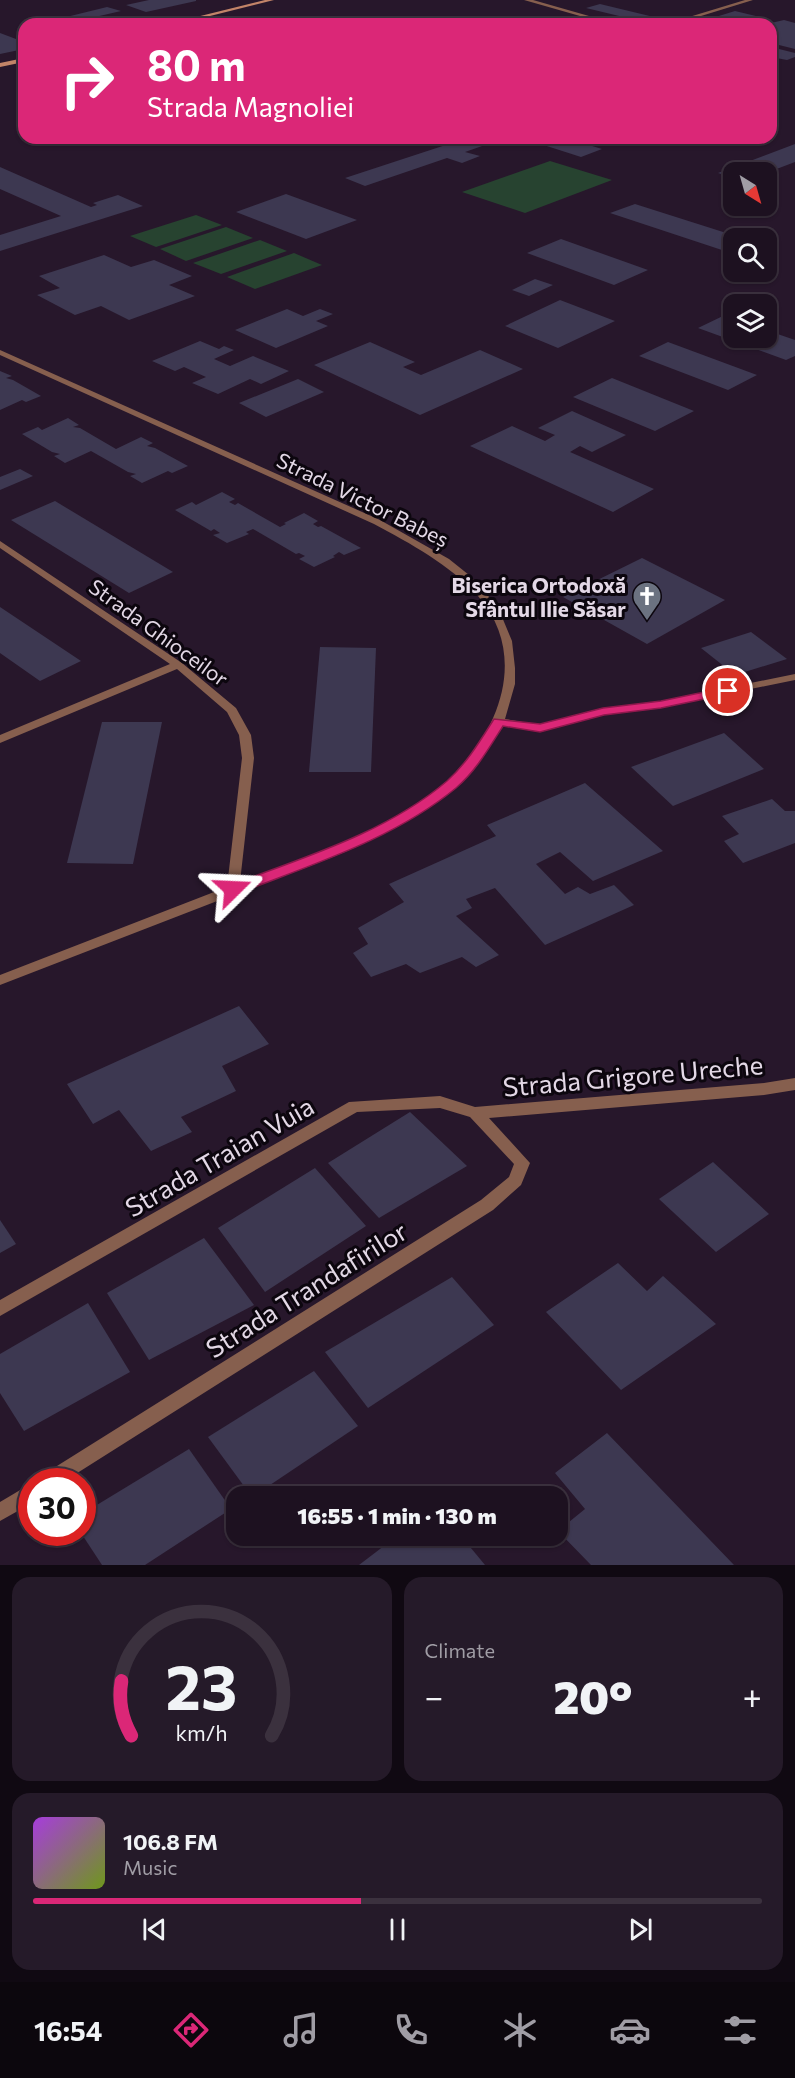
<!DOCTYPE html>
<meta charset="utf-8">
<style>
body{margin:0;font-family:Commissioner,sans-serif;background:#251a29;color:#f1f3f6;height:100vh;display:flex;flex-direction:column;font-size:22px;white-space:nowrap}
*{box-sizing:border-box;margin:0}
p{font-size:20px;color:#a09da5}
.icon{flex:none;width:33px;height:33px;fill:none;stroke:currentColor;stroke-width:2;stroke-linecap:round;stroke-linejoin:round}
.map{position:relative;height:1565px;overflow:hidden}
.sheet{display:flex;flex-direction:column;gap:12px;padding:12px;background:#100912;flex:1}
.sheet>*{flex:none}
.hud{position:absolute;left:18px;top:18px;width:759px;height:126px;border-radius:18px;box-shadow:0 2px 4px #0004,0 0 0 2px #3b313e;background:#db2777;color:#fff;overflow:hidden}
.needle{width:39px;rotate:143deg}
.tools{position:absolute;left:723px;top:162px;display:grid;gap:12px}
.tools a{display:grid;place-items:center;width:54px;height:54px;border-radius:12px;background:#1d1120;box-shadow:0 2px 4px #0004,0 0 0 2px #3b313e;font-size:30px}
.speed{position:absolute;left:18px;top:1468px;display:flex;gap:12px;font-size:30px;font-weight:700;text-align:center}
.speed>*{display:grid;place-content:center;width:78px;height:78px;border-radius:50%;background:#1d1120;box-shadow:0 2px 4px #0004,0 0 0 2px #3b313e;line-height:1}
.speed .limit{border:9px solid #d22;background:#fff;color:#111}
.pin{position:absolute;display:grid;place-items:center;width:51px;height:51px;color:#fff;margin:-26px;border:3px solid #fff;border-radius:50%;box-shadow:0 2px 6px #0007}
.me{position:absolute;width:66px;margin:-33px;rotate:69deg;stroke-linejoin:round;filter:drop-shadow(0 0 4px #0008)}
.turn{display:flex;align-items:center;gap:21px;height:126px;padding:0 30px;font-size:27px}
.turn .icon{width:78px;height:78px;stroke-width:2.5}
.turn b{display:block;font-size:42px;line-height:51px}
.big{font-size:45px;font-weight:800;line-height:1.1}
.sheet .tile{flex:1;display:flex;flex-direction:column;justify-content:center;gap:9px;min-width:0;padding:0 21px;border-radius:18px;background:#251a29}
.sheet .dial{align-items:center;gap:0}
.dial svg{height:156px;overflow:visible;fill:none;stroke:#3b313e;stroke-width:7;stroke-linecap:round;text-anchor:middle}
.dial text{fill:#f1f3f6;stroke:none}
.song{display:flex;align-items:center;gap:18px}
.cover{width:72px;height:72px;border-radius:9px;background:linear-gradient(135deg,hsl(280 70% 55%),hsl(80 70% 35%))}
.played{height:6px;border-radius:3px;background:linear-gradient(90deg,#db2777 45%,#3b313e 45%)}
.keys{display:flex;justify-content:space-around;direction:ltr}
.heat{display:flex;justify-content:space-between;align-items:center;font-size:33px;direction:ltr}
.sheet .tiles{flex:1;display:grid;gap:12px;grid-template-columns:1fr 1fr}
.tile:last-child{grid-column:span 2}
.trip{position:absolute;left:226px;top:1486px;width:342px;height:60px;border-radius:18px;background:#1d1120;box-shadow:0 2px 4px #0004,0 0 0 2px #3b313e;font-weight:800;line-height:60px;text-align:center}
.menu{display:flex;height:96px;justify-content:space-around;align-items:center;background:#0c070d;color:#a09da5}
.menu .icon{width:42px;height:42px}
.menu .selected{color:#db2777}
.menu b{font-size:27px;color:#f1f3f6}
.map>svg:first-child{display:block}
.green{fill:#274330}
.building{fill:#3d3851}
.lines{fill:none;stroke-linecap:round;stroke-linejoin:round}
.street{fill:#865f4e;fill-rule:evenodd}
.secondary{fill:#c38468;fill-rule:evenodd}
.route{fill:#db2777;stroke:#8e194d;stroke-width:1.5}
.labels{text-anchor:middle;dominant-baseline:central;stroke-width:6;stroke-linejoin:round;paint-order:stroke}
.street-label{font-size:21px;fill:#e3d8e6;stroke:#0c060e}
.poi-label{font-size:21px;font-weight:bold;fill:#e3d8e6;stroke:#0c060e;text-anchor:end}
.near-street-label{font-size:26px;fill:#e3d8e6;stroke:#0c060e}
</style>
<div class="map">
<svg width="795" height="1565" viewBox="0 0 795 1565">
<rect width="100%" height="100%" fill="#27172b"/>
<!-- green -->
<g class="green">
<polygon points="550,161 612,180 525,213 462,192"/>
<polygon points="196,215 222,225 156,247 130,236"/>
<polygon points="226,227 253,238 186,261 160,249"/>
<polygon points="260,240 287,251 221,274 193,263"/>
<polygon points="294,253 322,265 255,289 227,277"/>
</g>
<!-- building -->
<g class="building">
<polygon points="149,0 196,0 196,1 146,12 126,5"/>
<polygon points="600,4 658,18 644,22 586,8"/>
<polygon points="107,7 121,11 65,24 50,21"/>
<polygon points="735,11 760,17 735,24 693,24"/>
<polygon points="132,17 142,20 124,24 107,24"/>
<polygon points="784,20 795,23 795,49 771,43 771,23"/>
<polygon points="0,33 24,42 24,49 0,54"/>
<polygon points="771,47 795,53 795,57 787,60 771,57"/>
<polygon points="467,138 505,138 465,152 480,156 462,163 447,158 365,186 345,178"/>
<polygon points="529,138 566,138 602,149 581,157 525,139"/>
<polygon points="795,144 795,162 766,173 734,172 734,178 718,173"/>
<polygon points="0,167 91,207 97,205 93,203 118,195 143,206 0,251 0,235 61,216 0,189"/>
<polygon points="286,194 357,220 306,239 236,212"/>
<polygon points="635,204 742,238 734,238 734,254 610,213"/>
<polygon points="561,239 648,270 614,285 527,253"/>
<polygon points="104,255 131,267 154,260 192,276 169,285 195,296 129,320 101,306 75,315 37,295 60,288 39,276"/>
<polygon points="535,279 553,285 529,296 512,290"/>
<polygon points="560,300 615,321 558,348 505,326"/>
<polygon points="287,309 303,316 320,309 333,314 316,321 328,326 276,348 235,330"/>
<polygon points="725,315 734,318 734,338 766,338 766,330 795,340 795,356 786,360 698,328"/>
<polygon points="200,341 219,349 224,346 234,350 214,359 230,366 253,356 289,371 261,384 250,379 218,394 192,383 206,377 184,367 175,371 152,361"/>
<polygon points="370,342 415,362 403,367 421,375 480,350 523,369 420,415 314,365"/>
<polygon points="668,342 757,375 728,390 639,356"/>
<polygon points="0,371 12,376 6,378 13,380 41,396 26,402 22,400 0,410"/>
<polygon points="612,378 694,411 655,431 573,397"/>
<polygon points="298,379 324,392 266,417 239,403"/>
<polygon points="572,411 626,435 592,452 580,446 570,452 654,489 613,512 470,446 512,426 545,441 555,435 538,428"/>
<polygon points="68,418 79,425 73,427 80,428 116,449 141,437 153,443 147,446 155,448 188,466 172,473 168,471 142,483 130,476 136,474 128,472 91,451 65,463 54,456 60,454 52,452 22,434 38,427 42,430"/>
<polygon points="20,469 33,476 0,490 0,477"/>
<polygon points="222,492 235,499 229,502 235,505 238,503 280,527 286,524 284,523 304,513 318,521 313,524 318,527 321,526 361,548 344,555 339,552 333,556 335,557 314,567 299,559 305,556 299,553 296,554 253,529 246,532 249,534 227,543 213,535 220,533 214,529 211,531 175,510 192,502 196,505"/>
<polygon points="55,501 173,572 129,593 11,520"/>
<polygon points="642,558 725,600 647,644 563,597"/>
<polygon points="0,607 81,661 40,681 0,653"/>
<polygon points="751,632 787,659 735,675 701,648"/>
<polygon points="320,647 376,648 371,772 309,772"/>
<polygon points="102,722 162,722 133,864 67,863"/>
<polygon points="724,733 764,769 673,806 631,767"/>
<polygon points="585,783 663,851 593,881 560,852 536,864 565,894 578,887 590,894 614,885 634,905 545,945 495,888 466,899 472,908 456,916 499,955 476,967 462,957 420,973 406,964 371,977 353,953 368,944 358,928 404,902 389,884 496,836 487,825"/>
<polygon points="772,799 785,811 795,811 795,843 743,863 724,841 739,834 722,816"/>
<polygon points="239,1006 269,1044 222,1066 236,1091 181,1117 192,1132 151,1151 119,1110 93,1124 67,1084"/>
<polygon points="410,1112 467,1166 379,1218 328,1163"/>
<polygon points="713,1162 769,1214 716,1252 659,1199"/>
<polygon points="315,1168 366,1226 265,1292 218,1228"/>
<polygon points="0,1220 16,1244 0,1253"/>
<polygon points="204,1238 254,1305 149,1360 107,1293"/>
<polygon points="618,1263 647,1291 663,1276 716,1324 621,1390 546,1312"/>
<polygon points="452,1277 494,1325 368,1408 325,1352"/>
<polygon points="88,1303 130,1372 24,1431 0,1393 0,1354"/>
<polygon points="314,1371 358,1426 252,1497 208,1437"/>
<polygon points="607,1433 734,1565 591,1565 558,1531 585,1509 555,1473"/>
<polygon points="189,1449 231,1509 145,1565 102,1565 81,1533 82,1514"/>
<polygon points="397,1536 461,1536 485,1565 359,1565"/>
</g>
<g class="lines">
<!-- street -->
<g class="street">
<polygon points="524,0 533,0 617,24 608,24"/>
<polygon points="745,0 753,0 675,24 666,24"/>
<path d="M0,350L380,520L449,559L469,575L487,594L502,617L512,641L515,668V684L505,719L540,725L603,709L661,701L795,674V680L661,707L603,715L540,731L502,726L479,761L457,785L436,802L387,832L331,857L0,985V975L227,887L242,758L239,735L227,712L177,669L0,743V735L170,664L0,548V541L182,663L236,708L251,735L254,758L240,882C303,858 370,837 426,798C489,754 537,664 478,596C449,564 411,544 374,524L0,355Z"/>
<polygon points="795,1078 795,1090 764,1095 489,1118 530,1163 521,1185 493,1210 63,1482 38,1482 41,1476 481,1200 509,1177 514,1164 470,1117 440,1108 357,1112 0,1316 0,1300 349,1102 440,1096 475,1107 764,1083"/>
<polygon points="32,1483 32,1503 0,1521 0,1502"/>
</g>
<!-- secondary -->
<g class="secondary">
<polygon points="265,0 274,0 178,24 168,24"/>
<polygon points="24,58 24,62 0,67 0,63"/>
</g>
</g>
<!-- route -->
<path class="route" d="M728,687L735,691L733,693L661,708L604,715L540,732L503,726C489,748 476,771 456,788C394,839 313,864 239,893L233,894L226,889L228,886C302,858 386,833 447,781C467,763 480,741 494,719L540,724L603,708L661,701Z"/>
<!-- icons -->
<defs>
<g id="church-pin" transform="scale(1.5)"><path d="M0 17L-7.5 6A9.5 9.5 0 1 1 7.5 6Z" fill="#6b7280" stroke="#0c060e"/><path d="M-1.2-6h2.4v3.5h3.3v2.4h-3.3V6h-2.4V-.1h-3.3v-2.4h3.3Z" fill="#fff"/></g>
</defs>
<g fill-rule="evenodd">
<use href="#church-pin" x="647" y="596"/>
</g>
<g class="labels">
<!-- street labels -->
<g class="street-label">
<text transform="translate(363 499) rotate(26)">Strada Victor Babeș</text>
<text transform="translate(159 632) rotate(36)">Strada Ghioceilor</text>
</g>
<!-- poi labels -->
<g class="poi-label">
<text x="626" y="584">Biserica Ortodoxă<tspan x="626" dy="24">Sfântul Ilie Săsar</tspan></text>
</g>
<!-- near-street labels -->
<g class="near-street-label">
<text transform="translate(633 1075) rotate(-5)">Strada Grigore Ureche</text>
<text transform="translate(219 1156) rotate(-30)">Strada Traian Vuia</text>
<text transform="translate(306 1289) rotate(-32)">Strada Trandafirilor</text>
</g>
</g>
</svg>
<div class="tools">
<a><svg class="needle" viewBox="-14 -14 28 28"><path d="M0-13l5 13h-10z" fill="#e53935"/><path d="M0 13l5-13h-10z" fill="#a09da5"/></svg></a>
<a><svg class="icon" aria-label="search" viewBox="0 0 24 24"><circle cx="10" cy="10" r="6"/><path d="M15 15l6 6"/></svg></a>
<a><svg class="icon" aria-label="layers" viewBox="0 0 24 24"><path d="M12 4l9 5-9 5-9-5zM3 14l9 5 9-5"/></svg></a>
</div>
<div class="speed"><div class="limit">30</div></div>
<div class="pin" style="left:728px;top:691px;background:#d93025"><svg class="icon" aria-label="arrive" viewBox="0 0 24 24"><path d="M6 21V4h12l-3 4 3 4H6"/></svg></div>
<svg class="me" style="left:233px;top:889px" viewBox="-20 -20 40 40"><path d="M0-17L14 15 0 8-14 15z" fill="#db2777" stroke="#fff" stroke-width="4"/></svg>
<div class="trip">16:55 · 1 min · 130 m</div>
<div class="hud">
<div class="turn"><svg class="icon" aria-label="right" viewBox="0 0 24 24"><path d="M7 20v-9h11M14 6l5 5-5 5"/></svg><div><b>80 m</b>Strada Magnoliei</div></div>
</div>
</div>
<section class="sheet">
<div class="tiles">
<div class="tile dial"><svg viewBox="0 0 100 80">
<path d="M14 69A42 42 0 1 1 86 69"/>
<path d="M14 69A42 42 0 0 1 9 41" stroke="#db2777"/>
<text x="50" y="56" font-size="32" font-weight="700">23</text>
<text x="50" y="72" font-size="11">km/h</text>
</svg></div>
<div class="tile"><p>Climate</p>
<div class="heat"><a>−</a><b class="big">20°</b><a>+</a></div>
</div>
<div class="tile">
<div class="song"><i class="cover"></i><div><b>106.8 FM</b><p>Music</p></div></div>
<div class="played"></div>
<div class="keys"><svg class="icon" aria-label="previous" viewBox="0 0 24 24"><path d="M18 5L8 12l10 7zM5 5v14"/></svg><svg class="icon" aria-label="pause" viewBox="0 0 24 24"><path d="M8 5v14M16 5v14"/></svg><svg class="icon" aria-label="next" viewBox="0 0 24 24"><path d="M6 5l10 7-10 7zM19 5v14"/></svg></div>
</div>
</div>
</section>
<nav class="menu">
<b>16:54</b>
<svg class="icon selected" aria-label="directions" viewBox="0 0 24 24"><path d="M12 3l9 9-9 9-9-9zM9 14v-3h6M13 9l2 2-2 2"/></svg>
<svg class="icon" aria-label="music" viewBox="0 0 24 24"><path d="M9 18V5l10-2v13"/><circle cx="6" cy="18" r="3"/><circle cx="16" cy="16" r="3"/></svg>
<svg class="icon" aria-label="phone" viewBox="0 0 24 24"><path d="M5 4h4l2 5-3 2q2 4 5 5l2-3 5 2v4C11 20 4 13 5 4z"/></svg>
<svg class="icon" aria-label="climate" viewBox="0 0 24 24"><path d="M12 3v18M4 7l16 10M4 17L20 7"/></svg>
<svg class="icon" aria-label="car" viewBox="0 0 24 24"><path d="M5 17H2v-5l4-1 3-4h7l3 4 3 1v5h-3M9 17h6M6 11h13"/><circle cx="7" cy="17" r="2"/><circle cx="17" cy="17" r="2"/></svg>
<svg class="icon" aria-label="filters" viewBox="0 0 24 24"><path d="M4 7h16M4 17h16"/><circle cx="9" cy="7" r="2"/><circle cx="15" cy="17" r="2"/></svg>
</nav>
